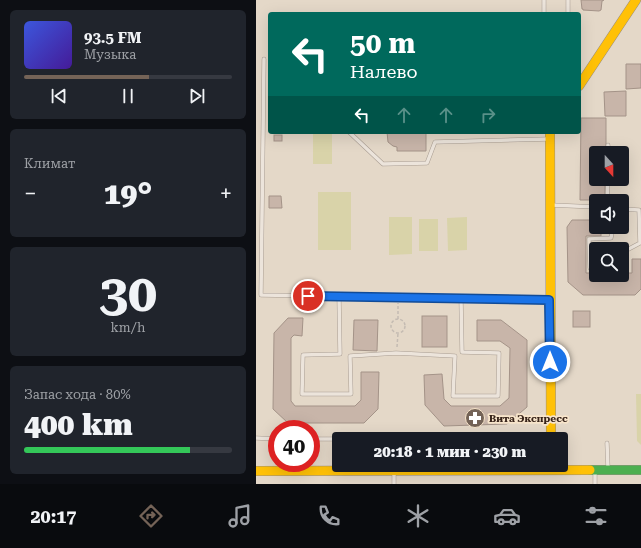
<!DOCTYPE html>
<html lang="ru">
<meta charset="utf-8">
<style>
body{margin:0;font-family:"Roboto Serif",serif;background:#20242c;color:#f1f3f6;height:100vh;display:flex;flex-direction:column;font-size:15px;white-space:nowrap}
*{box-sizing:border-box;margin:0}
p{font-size:13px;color:#9ea1a6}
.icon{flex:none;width:22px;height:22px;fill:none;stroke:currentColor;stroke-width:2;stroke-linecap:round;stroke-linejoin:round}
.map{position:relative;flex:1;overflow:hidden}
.sheet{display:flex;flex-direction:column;gap:10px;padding:10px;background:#0d0f14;width:256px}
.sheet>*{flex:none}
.hud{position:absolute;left:12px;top:12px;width:313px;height:122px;border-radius:4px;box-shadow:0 4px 16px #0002;background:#00695c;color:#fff;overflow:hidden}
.needle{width:26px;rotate:159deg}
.buttons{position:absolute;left:333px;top:146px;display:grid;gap:8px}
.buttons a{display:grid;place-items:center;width:40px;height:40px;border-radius:4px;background:#171b24;box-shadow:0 4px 16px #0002;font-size:20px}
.speed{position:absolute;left:12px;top:420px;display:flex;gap:8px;font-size:20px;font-weight:700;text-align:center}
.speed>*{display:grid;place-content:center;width:52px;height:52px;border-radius:50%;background:#171b24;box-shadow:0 4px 16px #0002;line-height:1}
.speed .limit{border:6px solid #d22;background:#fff;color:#111}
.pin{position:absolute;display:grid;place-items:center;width:34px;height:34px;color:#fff;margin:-17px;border:2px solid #fff;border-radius:50%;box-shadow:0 1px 4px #0007}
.me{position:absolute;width:44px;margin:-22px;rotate:0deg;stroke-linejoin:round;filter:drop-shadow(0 0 3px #0008)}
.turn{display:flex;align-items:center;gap:14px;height:84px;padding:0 16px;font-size:18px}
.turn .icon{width:52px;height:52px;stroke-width:2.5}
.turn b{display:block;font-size:28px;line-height:34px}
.lanes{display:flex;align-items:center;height:38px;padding:0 16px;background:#0003;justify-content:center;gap:20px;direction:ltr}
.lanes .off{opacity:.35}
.big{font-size:30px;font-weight:800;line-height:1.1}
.sheet .widget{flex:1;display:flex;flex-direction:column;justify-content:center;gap:6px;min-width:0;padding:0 14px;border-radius:6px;background:#20242c}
.sheet .dial{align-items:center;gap:0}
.dial b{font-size:52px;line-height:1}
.song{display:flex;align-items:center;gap:12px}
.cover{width:48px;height:48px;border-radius:6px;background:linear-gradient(135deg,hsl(230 70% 55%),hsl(260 70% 35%))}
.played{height:4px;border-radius:2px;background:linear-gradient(90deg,#746357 60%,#363941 60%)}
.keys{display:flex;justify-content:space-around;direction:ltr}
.heat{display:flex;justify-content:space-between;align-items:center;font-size:22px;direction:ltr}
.charge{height:6px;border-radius:3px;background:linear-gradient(90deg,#34c759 80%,#363941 0)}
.trip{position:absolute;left:76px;top:432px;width:236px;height:40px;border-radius:4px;background:#171b24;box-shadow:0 4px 16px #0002;font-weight:800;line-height:40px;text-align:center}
.menu{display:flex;height:64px;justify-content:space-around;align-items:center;background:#090b0e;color:#9ea1a6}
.menu .icon{width:28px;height:28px}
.menu .current{color:#746357}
.menu b{font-size:18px;color:#f1f3f6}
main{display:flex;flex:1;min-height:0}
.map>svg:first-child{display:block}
.green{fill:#d9d3a9}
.building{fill:#c8b5a9;stroke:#a49388}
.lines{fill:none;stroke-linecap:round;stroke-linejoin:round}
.lane-casing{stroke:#a99d92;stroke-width:4.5}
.fast-casing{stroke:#988d82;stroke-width:10}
.slow-casing{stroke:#988d82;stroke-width:10}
.path{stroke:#c4bbb2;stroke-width:1.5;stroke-dasharray:3 2;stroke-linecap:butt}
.lane{stroke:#ece4db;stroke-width:3.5}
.fast{stroke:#4caf50;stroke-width:9}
.slow{stroke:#ffc107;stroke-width:9}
.route-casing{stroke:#114b97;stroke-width:10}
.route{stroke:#1a73e8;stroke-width:7}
.labels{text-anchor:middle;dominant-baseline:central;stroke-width:3.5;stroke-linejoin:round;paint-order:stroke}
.poi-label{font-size:10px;font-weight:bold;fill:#38241a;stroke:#f8e5cb;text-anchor:start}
</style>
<main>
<section class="sheet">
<div class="widget">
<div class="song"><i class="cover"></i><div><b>93.5 FM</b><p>Музыка</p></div></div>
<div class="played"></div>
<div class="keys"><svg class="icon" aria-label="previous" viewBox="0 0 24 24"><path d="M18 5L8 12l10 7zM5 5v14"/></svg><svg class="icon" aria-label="pause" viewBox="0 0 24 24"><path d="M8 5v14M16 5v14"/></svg><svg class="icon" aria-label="next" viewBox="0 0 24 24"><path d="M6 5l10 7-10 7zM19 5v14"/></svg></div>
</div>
<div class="widget"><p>Климат</p>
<div class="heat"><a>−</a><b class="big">19°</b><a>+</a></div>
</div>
<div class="widget dial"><b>30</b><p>km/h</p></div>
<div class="widget"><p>Запас хода · 80%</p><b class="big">400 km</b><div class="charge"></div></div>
</section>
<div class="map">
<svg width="385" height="484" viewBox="0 0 385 484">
<rect width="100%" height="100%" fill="#e4d8c8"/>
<!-- green -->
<g class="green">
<rect x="57" y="132" width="19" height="32"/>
<rect x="62" y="192" width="33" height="58"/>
<polygon points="133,217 156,217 156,254 133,255"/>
<polygon points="211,217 211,250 192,251 191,218"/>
<rect x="163" y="219" width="19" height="32"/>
<polygon points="380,394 385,394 385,445 381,441"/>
</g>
<!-- building -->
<g class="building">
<polygon points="325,0 348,0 346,1 345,10 343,11 327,10 327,9 326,9"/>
<polygon points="370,64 385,64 385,88 370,89"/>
<polygon points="370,91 370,116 349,116 348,92"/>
<polygon points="325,118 350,118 350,153 340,153 340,179 349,179 349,200 324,200"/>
<polygon points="131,132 170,132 170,151 141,151 141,147 137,146 132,142"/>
<rect x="18" y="135" width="8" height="6"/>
<polygon points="13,196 25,196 26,208 13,208"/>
<polygon points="316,220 340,220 340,227 345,227 345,236 330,236 330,273 340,273 340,275 366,275 366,273 376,273 376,259 385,259 385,289 379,295 327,295 312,282 311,227"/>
<rect x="317" y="311" width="17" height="16"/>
<rect x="166" y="316" width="25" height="31"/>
<polygon points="32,318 47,318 46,336 38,335 35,338 35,401 39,406 99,406 105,400 105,372 123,372 122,409 108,423 32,423 17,409 18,333"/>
<polygon points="98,320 122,320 121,351 97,350"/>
<polygon points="221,320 245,320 271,340 271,407 251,424 188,426 169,405 168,375 186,374 188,399 195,406 244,406 253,398 254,348 244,341 221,341"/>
</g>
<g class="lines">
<!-- lane casing -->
<g class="lane-casing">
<g id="lane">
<polyline points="288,12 288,0"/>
<polyline points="312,14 312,0"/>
<polyline points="8,59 5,295 293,300"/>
<polyline points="93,132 127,164 171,163 179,142 293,139"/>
<polyline points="352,153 352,145"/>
<polyline points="351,201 352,179"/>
<polyline points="295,205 340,207"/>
<polyline points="366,209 383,210 384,243 369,251 366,260"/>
<polyline points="340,268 334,268 333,239 355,238 357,227"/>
<polyline points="83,297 84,354 47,355 46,394 95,394 94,356 140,353 199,356 197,396 242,396 243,353 206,352 205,299"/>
<polyline points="0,438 21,439"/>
<polyline points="55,439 83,439"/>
<polyline points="351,443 352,468"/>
<polyline points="339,471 339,484"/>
<polyline points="138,473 138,484"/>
</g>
</g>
<!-- fast casing -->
<g class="fast-casing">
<polyline id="fast" points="334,470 385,470"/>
</g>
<!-- slow casing -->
<g class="slow-casing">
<g id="slow">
<polyline points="323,86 380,0"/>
<polyline points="294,132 295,439"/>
<polyline points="0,471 334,470"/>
</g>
</g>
<!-- path -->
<g class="path">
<circle cx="142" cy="326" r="7"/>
<polyline points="142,319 142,303"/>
<polyline points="141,347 142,333"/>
</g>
<!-- lane -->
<use href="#lane" class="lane"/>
<!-- fast -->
<use href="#fast" class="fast"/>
<!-- slow -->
<use href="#slow" class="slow"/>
</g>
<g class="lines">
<!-- route casing -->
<g class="route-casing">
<polyline id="route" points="52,296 293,300 294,362"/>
</g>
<!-- route -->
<use href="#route" class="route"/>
</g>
<!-- icons -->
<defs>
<g id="pharmacy-disc" transform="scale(1)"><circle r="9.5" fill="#746357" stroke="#f8e5cb"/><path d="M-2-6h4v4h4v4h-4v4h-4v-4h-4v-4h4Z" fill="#fff"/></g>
</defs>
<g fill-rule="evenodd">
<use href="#pharmacy-disc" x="219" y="418"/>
</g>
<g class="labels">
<!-- poi labels -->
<g class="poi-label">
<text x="233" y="418">Вита Экспресс</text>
</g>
</g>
</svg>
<div class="buttons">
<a><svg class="needle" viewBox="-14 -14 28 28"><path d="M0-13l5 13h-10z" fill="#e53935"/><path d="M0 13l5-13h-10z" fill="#9ea1a6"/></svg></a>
<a><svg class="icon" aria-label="sound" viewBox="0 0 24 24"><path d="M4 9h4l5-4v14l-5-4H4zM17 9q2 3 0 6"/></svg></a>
<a><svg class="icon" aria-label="search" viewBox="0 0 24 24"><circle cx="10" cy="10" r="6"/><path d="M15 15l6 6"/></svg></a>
</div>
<div class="speed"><div class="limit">40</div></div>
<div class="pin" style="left:52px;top:296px;background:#d93025"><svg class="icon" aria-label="arrive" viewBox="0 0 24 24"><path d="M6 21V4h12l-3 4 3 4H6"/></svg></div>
<svg class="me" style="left:294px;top:362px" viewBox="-20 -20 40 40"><circle r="17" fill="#1a73e8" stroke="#fff" stroke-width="3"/><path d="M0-11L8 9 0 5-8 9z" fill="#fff"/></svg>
<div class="trip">20:18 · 1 мин · 230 m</div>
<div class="hud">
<div class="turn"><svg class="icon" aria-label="left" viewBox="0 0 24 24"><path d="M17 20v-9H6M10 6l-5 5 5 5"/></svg><div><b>50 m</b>Налево</div></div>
<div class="lanes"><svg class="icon" aria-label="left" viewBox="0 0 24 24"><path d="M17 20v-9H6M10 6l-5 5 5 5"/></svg><svg class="icon off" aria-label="ahead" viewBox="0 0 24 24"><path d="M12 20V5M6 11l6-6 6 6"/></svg><svg class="icon off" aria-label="ahead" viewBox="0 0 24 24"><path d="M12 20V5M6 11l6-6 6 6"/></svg><svg class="icon off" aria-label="right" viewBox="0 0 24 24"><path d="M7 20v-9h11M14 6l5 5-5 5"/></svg></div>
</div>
</div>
</main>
<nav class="menu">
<b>20:17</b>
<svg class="icon current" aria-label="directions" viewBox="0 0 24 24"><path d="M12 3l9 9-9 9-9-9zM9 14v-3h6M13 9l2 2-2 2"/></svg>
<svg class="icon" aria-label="music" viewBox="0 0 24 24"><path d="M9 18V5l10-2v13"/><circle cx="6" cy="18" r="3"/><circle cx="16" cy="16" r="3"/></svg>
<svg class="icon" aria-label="phone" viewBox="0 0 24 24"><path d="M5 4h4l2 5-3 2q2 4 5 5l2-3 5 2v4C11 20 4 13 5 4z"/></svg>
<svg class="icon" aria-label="climate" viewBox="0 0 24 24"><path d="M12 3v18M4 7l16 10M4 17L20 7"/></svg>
<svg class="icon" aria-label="car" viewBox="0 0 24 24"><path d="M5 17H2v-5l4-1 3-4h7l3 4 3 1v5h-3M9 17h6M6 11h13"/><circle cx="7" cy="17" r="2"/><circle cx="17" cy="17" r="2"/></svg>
<svg class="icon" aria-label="filters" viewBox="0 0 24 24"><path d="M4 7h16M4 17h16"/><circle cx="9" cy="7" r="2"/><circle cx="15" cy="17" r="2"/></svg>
</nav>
